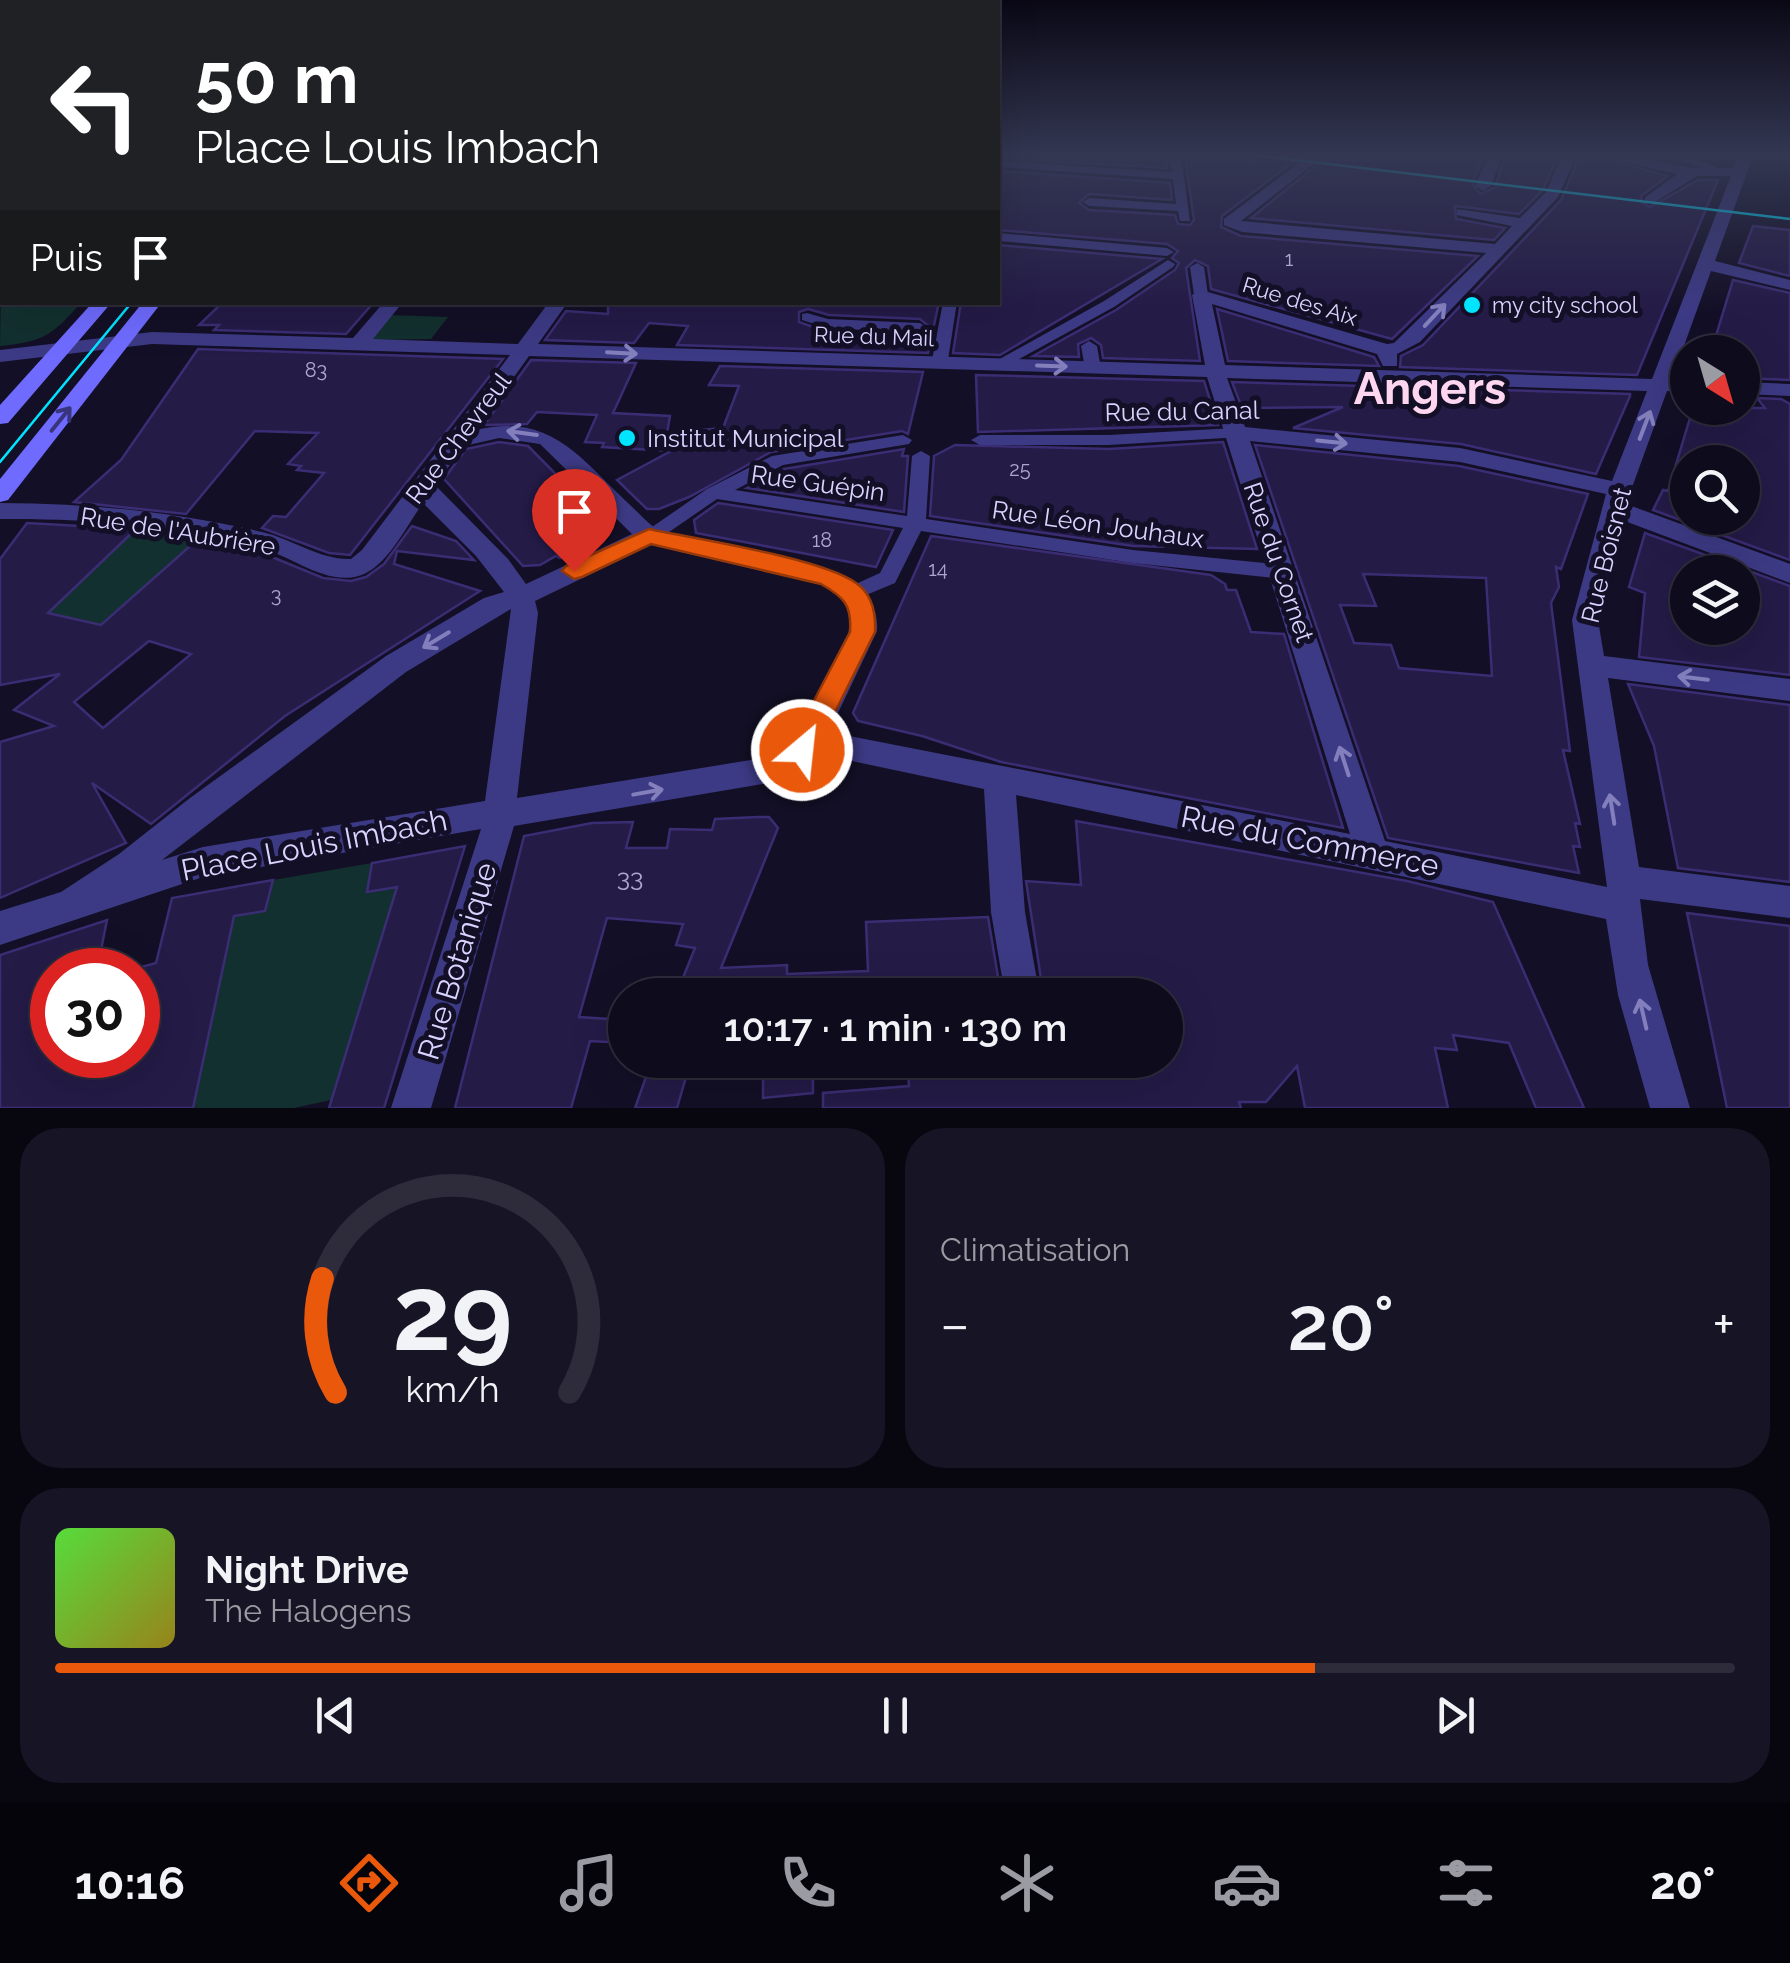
<!DOCTYPE html>
<html lang="fr">
<meta charset="utf-8">
<style>
body{margin:0;font-family:Raleway,sans-serif;background:#171425;color:#f1f3f6;height:100vh;display:flex;flex-direction:column;font-size:38px;white-space:nowrap}
*{box-sizing:border-box;margin:0}
p{font-size:32px;color:#9b9ba3}
.icon{flex:none;width:55px;height:55px;fill:none;stroke:currentColor;stroke-width:2;stroke-linecap:round;stroke-linejoin:round}
.map{position:relative;height:1108px;overflow:hidden}
.sheet{display:flex;flex-direction:column;gap:20px;padding:20px;background:#08060f;flex:1}
.sheet>*{flex:none}
.banner{position:absolute;left:0px;top:0px;width:1000px;height:305px;box-shadow:0 10px 40px #0002,0 0 0 2px #2e2b3b;background:#202124;color:#fff;overflow:hidden}
.needle{width:65px;rotate:143deg}
.tools{position:absolute;left:1670px;top:335px;display:grid;gap:20px}
.tools a{display:grid;place-items:center;width:90px;height:90px;border-radius:50%;background:#0e0b1c;box-shadow:0 10px 40px #0002,0 0 0 2px #2e2b3b;font-size:50px}
.speed{position:absolute;left:30px;top:948px;display:flex;gap:20px;font-size:50px;font-weight:700;text-align:center}
.speed>*{display:grid;place-content:center;width:130px;height:130px;border-radius:50%;background:#0e0b1c;box-shadow:0 10px 40px #0002,0 0 0 2px #2e2b3b;line-height:1}
.speed .limit{border:15px solid #d22;background:#fff;color:#111}
.pin{position:absolute;display:grid;place-items:center;width:85px;height:85px;color:#fff;margin:-102px -42px;border-radius:50% 50% 50% 0;rotate:-45deg;box-shadow:0 0 10px #0007}
.pin .icon{rotate:45deg}
.me{position:absolute;width:110px;margin:-55px;rotate:28deg;stroke-linejoin:round;filter:drop-shadow(0 0 8px #0008)}
.turn{display:flex;align-items:center;gap:35px;height:210px;padding:0 30px;font-size:45px}
.turn .icon{width:130px;height:130px;stroke-width:2.5}
.turn b{display:block;font-size:70px;line-height:85px}
.then{display:flex;align-items:center;height:95px;padding:0 30px;background:#0003;gap:20px;font-size:38px}
.big{font-size:75px;font-weight:600;line-height:1.1}
.sheet .tile{flex:1;display:flex;flex-direction:column;justify-content:center;gap:15px;min-width:0;padding:0 35px;border-radius:40px;background:#171425}
.sheet .dial{align-items:center;gap:0}
.dial svg{height:260px;overflow:visible;fill:none;stroke:#2e2b3b;stroke-width:7;stroke-linecap:round;text-anchor:middle}
.dial text{fill:#f1f3f6;stroke:none}
.song{display:flex;align-items:center;gap:30px}
.cover{width:120px;height:120px;border-radius:15px;background:linear-gradient(135deg,hsl(110 70% 55%),hsl(50 70% 35%))}
.played{height:10px;border-radius:5px;background:linear-gradient(90deg,#ea580c 75%,#2e2b3b 75%)}
.keys{display:flex;justify-content:space-around;direction:ltr}
.heat{display:flex;justify-content:space-between;align-items:center;font-size:55px;direction:ltr}
.sheet .tiles{flex:1;display:grid;gap:20px;grid-template-columns:1fr 1fr}
.tile:last-child{grid-column:span 2}
.trip{position:absolute;left:608px;top:978px;width:575px;height:100px;border-radius:50px;background:#0e0b1c;box-shadow:0 10px 40px #0002,0 0 0 2px #2e2b3b;font-weight:600;line-height:100px;text-align:center}
.tab-bar{display:flex;height:160px;justify-content:space-around;align-items:center;background:#06040b;color:#9b9ba3}
.tab-bar .icon{width:70px;height:70px}
.tab-bar .active{color:#ea580c}
.tab-bar b{font-size:45px;color:#f1f3f6}
.map>svg:first-child{display:block}
.green{fill:#12302f}
.building{fill:#241b47;stroke:#3b2d73;stroke-width:2.5;fill-rule:evenodd}
.lines{fill:none;stroke-linecap:round;stroke-linejoin:round}
.pedestrian{fill:#3d3a85;fill-rule:evenodd}
.minor{fill:#3d3a85;fill-rule:evenodd}
.secondary{fill:#6f6bff;fill-rule:evenodd}
.tram{stroke:#00e5ff;stroke-width:2.5}
.oneway{stroke:#837fbc}
.oneway2{stroke:#38347d}
.route{fill:#ea580c;stroke:#983908;stroke-width:2.5}
.poi-dot{fill:#00e5ff;stroke:#130f26;stroke-width:4}
.labels{text-anchor:middle;dominant-baseline:central;stroke-width:10;stroke-linejoin:round;paint-order:stroke}
.number-label{font-size:20px;fill:#aca6d1}
.far-street-label{font-size:22px;fill:#d9d4ff;stroke:#130f26}
.far-poi-label{font-size:22px;fill:#d9d4ff;stroke:#130f26;text-anchor:start}
.street-label{font-size:25px;fill:#d9d4ff;stroke:#130f26}
.poi-label{font-size:25px;fill:#d9d4ff;stroke:#130f26;text-anchor:start}
.near-number-label{font-size:25px;fill:#aca6d1}
.near-street-label{font-size:30px;fill:#d9d4ff;stroke:#130f26}
.town-label{font-size:45px;font-weight:bold;fill:#ffd6f0;stroke:#130f26}
</style>
<div class="map">
<svg width="1790" height="1108" viewBox="0 0 1790 1108">
<rect width="100%" height="100%" fill="#130f26"/>
<!-- green -->
<g class="green">
<path d="M2,229V302L81,303C52,335 44,342 0,346Z"/>
<polygon points="390,315 448,317 431,339 367,340"/>
<polygon points="135,530 198,539 101,625 49,612"/>
<polygon points="372,863 367,892 397,887 331,1100 294,1108 193,1108 234,916 265,911 273,880"/>
</g>
<!-- building -->
<g class="building">
<polygon points="998,156 1165,156 1167,168 998,158"/>
<polygon points="1185,156 1240,156 1252,164 1260,156 1301,156 1222,216 1221,227 1241,236 1478,256 1392,339 1211,289 1208,266 1195,260 1186,268 1200,361 1103,358 1101,345 1091,338 1078,344 1079,357 1033,356 1116,310 1175,270 1179,263 1172,258 1178,251 1167,244 998,230 998,171 1170,183 1172,200 1089,194 1079,203 1089,210 1175,215 1178,224 1190,225 1194,220"/>
<polygon points="1328,156 1484,156 1472,184 1481,194 1495,187 1505,156 1558,156 1543,190 1519,214 1455,206 1456,219 1505,228 1494,240 1251,218"/>
<polygon points="1580,156 1594,156 1668,176 1641,196 1642,202 1650,207 1698,180 1718,180 1637,375 1400,367 1401,356 1423,345 1561,200"/>
<polygon points="1753,226 1790,230 1790,276 1739,263"/>
<polygon points="998,245 1162,259 1000,355 953,353 961,302 998,302"/>
<polygon points="1733,280 1790,293 1790,380 1742,378 1742,352 1711,352"/>
<polygon points="223,302 374,302 346,334 214,330 219,325 199,325"/>
<path d="M608,302H939L928,353L677,345L688,326L649,323L634,343L545,340L566,311L608,314ZM808,309L829,315L920,319L932,329L920,337L827,332L799,322V312Z"/>
<polygon points="1217,309 1374,357 1379,366 1228,361"/>
<polygon points="198,349 503,359 350,555 329,553 262,528 273,516 286,517 324,473 297,470 301,466 288,464 318,433 255,431 186,514 74,502 121,460"/>
<polygon points="531,360 636,363 613,413 670,416 667,433 723,428 739,386 709,385 720,366 923,372 908,434 902,431 771,452 689,497 659,509 647,509 617,480 671,451 602,447 604,443 585,442 597,415 537,412 527,424 484,425"/>
<polygon points="976,375 1204,381 1218,425 978,432"/>
<polygon points="1232,382 1630,394 1630,396 1596,474 1461,444 1293,428 1343,407 1242,408"/>
<path d="M1757,398L1781,399L1790,404V560L1653,510L1663,490L1668,491L1693,408H1765ZM1688,462H1742V518H1688Z"/>
<polygon points="499,442 528,446 609,528 560,558 556,556 540,565 523,566 444,479 466,449"/>
<polygon points="1223,442 1257,549 1133,546 930,516 934,456 955,445 1109,449"/>
<path d="M1255,445L1459,466L1588,494L1561,569L1556,567L1559,587L1551,603L1570,751L1563,750L1580,824L1575,823L1580,847L1573,846L1579,873L1388,838ZM1363,574L1486,578L1492,676L1399,668L1391,645L1354,643L1340,605L1376,606Z"/>
<polygon points="904,449 902,456 908,456 904,512 747,488 784,469"/>
<polygon points="718,503 893,530 876,567 696,533 694,520"/>
<path d="M27,523L136,529L48,613L101,625L198,539L260,552L323,578L351,581L366,577L384,564L412,526L456,541L474,560L397,551L394,564L480,591L285,716L151,824L92,783L126,843L0,898V742L54,726L14,710L60,674L0,685V559ZM149,641L191,654L103,728L74,702Z"/>
<path d="M1645,533L1790,586V675L1639,657L1645,593L1629,587ZM1688,565L1708,572H1742V628H1688Z"/>
<polygon points="931,536 1211,575 1225,584 1227,590 1236,590 1251,632 1284,634 1343,828 1001,762 922,736 858,721 853,713"/>
<polygon points="1628,684 1790,705 1790,882 1678,868 1654,746"/>
<polygon points="758,817 769,817 778,828 721,968 787,965 787,974 868,971 866,922 988,917 1001,995 676,995 695,948 676,945 683,924 607,918 579,1017 625,1020 625,1043 590,1041 571,1108 455,1108 524,836 592,823 633,822 626,848 667,848 670,829 712,830 715,819"/>
<polygon points="1076,821 1407,881 1493,902 1584,1108 1536,1108 1509,1043 1453,1035 1457,1050 1435,1048 1448,1108 1305,1108 1297,1066 1266,1102 1239,1102 1241,1108 823,1108 823,1093 909,1086 907,1060 1165,1060 1165,995 1039,995 1042,985 1026,881 1081,885"/>
<polygon points="465,846 384,1108 329,1108 397,887 367,892 372,863"/>
<polygon points="273,880 265,911 234,916 193,1108 0,1108 0,955 107,920 100,955 119,970 52,970 52,1055 138,1055 138,968 156,963 172,898"/>
<polygon points="1687,913 1790,926 1790,1108 1727,1108"/>
<polygon points="652,1060 691,1060 677,1108 635,1108"/>
<polygon points="763,1060 813,1060 813,1093 763,1098"/>
</g>
<g class="lines">
<!-- pedestrian -->
<g class="pedestrian">
<polygon points="1169,156 1181,156 1190,221 1180,221 1178,211 1089,206 1083,202 1089,198 1176,204 1173,179 998,167 998,161 1172,172"/>
<polygon points="1244,156 1256,156 1256,158 1250,161"/>
<polygon points="1669,156 1688,156 1716,167 1710,171"/>
<polygon points="998,233 1167,248 1174,252 1167,256 998,241"/>
<polygon points="1168,260 1175,264 1173,267 1114,307 1012,363 1006,365 998,360 1104,301"/>
<polygon points="1197,263 1204,267 1208,295 1201,299 1194,295 1190,267"/>
<polygon points="943,302 957,302 948,360 940,365 932,360"/>
<polygon points="807,313 828,319 920,323 928,328 920,333 827,328 802,320 802,314"/>
<polygon points="1089,341 1097,346 1100,363 1092,368 1084,363 1081,346"/>
<polygon points="1235,428 1241,429 1244,433 1241,437 1109,445 980,445 971,440 980,435 1109,435"/>
<polygon points="903,435 912,440 909,444 783,465 735,490 907,516 912,456 921,451 930,456 926,519 1133,550 1274,564 1284,571 1274,578 1133,563 921,531 895,583 854,600 844,593 847,588 880,573 903,528 717,499 656,541 649,543 639,536 707,489 772,456"/>
</g>
<!-- minor -->
<g class="minor">
<path d="M1308,156H1324L1241,221L1495,244L1512,226L1457,215V209L1520,218L1546,192L1562,156H1576L1558,197L1420,342L1397,354V366H1383L1377,354L1212,304L1225,365L1652,379L1731,176H1697L1652,204L1644,199L1647,196L1677,174L1598,156H1628L1691,168H1734L1739,156H1753L1715,261L1790,280V290L1711,271L1672,379L1688,380V392L1667,391L1626,504L1790,564V583L1622,520L1598,620L1604,656L1790,679V701L1608,678L1639,867L1790,886V918L1640,899L1648,965L1690,1108H1650L1618,995L1606,919L1016,795L1025,912L1038,986L1035,995H1005L991,912L984,789L814,753L797,769L769,783L514,826L431,1108H391L481,829L203,877L0,945V911L61,892L119,854L190,798L386,656L484,598L504,592L476,556L423,503C407,525 389,563 364,574C330,589 292,556 261,548C177,526 86,518 0,519V503C87,503 177,512 262,532C292,539 320,560 351,559L362,550L510,355L152,344L0,362V350L152,332L353,338L384,302H403L373,339L518,344L549,302H568L538,344L1205,365L1192,295L1201,290L1387,344L1394,343L1486,253L1242,232L1224,225V219ZM529,356L1207,377L1350,834L829,732L877,631C884,546 713,555 659,530C649,525 639,513 630,505C580,458 551,412 476,430ZM1227,378L1647,391L1612,481L1460,448L1245,427ZM499,438L540,444L632,534L526,584L508,559L435,485L464,446ZM1250,441L1460,462L1606,494L1572,620L1607,887L1385,841ZM651,545L822,585C833,591 846,598 849,612C858,648 795,741 763,758L517,798L538,613L535,601ZM511,609L485,801L203,847L162,860L406,672Z"/>
<polygon points="1488,156 1502,156 1491,186 1483,191 1475,186"/>
<polygon points="2,216 2,226 0,227 0,217"/>
<polygon points="1742,382 1790,384 1790,396 1742,394"/>
</g>
<!-- secondary -->
<g class="secondary">
<polygon points="93,302 112,302 8,423 0,424 0,405"/>
<polygon points="143,302 162,302 8,500 0,502 0,479"/>
</g>
<!-- tram -->
<g class="tram">
<polyline points="1262,156 1790,219"/>
<polyline points="0,462 132,302"/>
</g>
</g>
<!-- one-way arrows -->
<defs><path id="oneway-shaft" d="M-6 0H5M1.5-3L5.5 0L1.5 3" fill="none" stroke-width="1.6" stroke-linecap="round" stroke-linejoin="round" transform="scale(2.5)"/></defs>
<g class="oneway">
<use href="#oneway-shaft" transform="translate(1435 315) rotate(-47)"/>
<use href="#oneway-shaft" transform="translate(622 353) rotate(3)"/>
<use href="#oneway-shaft" transform="translate(1052 366) rotate(2)"/>
<use href="#oneway-shaft" transform="translate(1645 425) rotate(-69)"/>
<use href="#oneway-shaft" transform="translate(522 433) rotate(-172)"/>
<use href="#oneway-shaft" transform="translate(1332 442) rotate(6)"/>
<use href="#oneway-shaft" transform="translate(436 640) rotate(149)"/>
<use href="#oneway-shaft" transform="translate(1693 678) rotate(-173)"/>
<use href="#oneway-shaft" transform="translate(1344 761) rotate(-108)"/>
<use href="#oneway-shaft" transform="translate(648 792) rotate(-10)"/>
<use href="#oneway-shaft" transform="translate(1612 809) rotate(-99)"/>
<use href="#oneway-shaft" transform="translate(1643 1014) rotate(-103)"/>
</g>
<use class="oneway2" href="#oneway-shaft" transform="translate(61 419) rotate(-51)"/>
<!-- sky -->
<linearGradient id="sky" x2="0" y2="1"><stop stop-color="#0a0815"/><stop offset="0.5" stop-color="#333752"/><stop offset="1" stop-color="#333752" stop-opacity="0"/></linearGradient>
<rect width="1790" height="311" fill="url(#sky)"/>
<!-- route -->
<path class="route" d="M649,529C696,539 821,558 856,583C872,594 876,613 875,632L812,758L802,762L792,758L788,750L850,632C852,605 844,597 821,584L651,544L582,577L574,579L562,571L566,566Z"/>
<!-- markers -->
<g class="poi-dot">
<circle cx="1472" cy="305" r="10"/>
<circle cx="627" cy="438" r="10"/>
</g>
<g class="labels">
<!-- number labels -->
<g class="number-label">
<text x="1289" y="259">1</text>
<text x="316" y="370">83</text>
<text x="1020" y="469">25</text>
<text x="822" y="540">18</text>
<text x="938" y="569">14</text>
<text x="276" y="595">3</text>
</g>
<!-- far-street labels -->
<g class="far-street-label">
<text transform="translate(1300 301) rotate(17)">Rue des Aix</text>
<text transform="translate(874 336) rotate(2)">Rue du Mail</text>
</g>
<!-- far-poi labels -->
<g class="far-poi-label">
<text x="1492" y="305">my city school</text>
</g>
<!-- street labels -->
<g class="street-label">
<text transform="translate(1182 411) rotate(-1)">Rue du Canal</text>
<text transform="translate(458 438) rotate(-53)">Rue Chevreul</text>
<text transform="translate(818 483) rotate(8)">Rue Guépin</text>
<text transform="translate(1098 524) rotate(8)">Rue Léon Jouhaux</text>
<text transform="translate(178 531) rotate(9)">Rue de l'Aubrière</text>
<text transform="translate(1606 555) rotate(-76)">Rue Boisnet</text>
<text transform="translate(1279 562) rotate(71)">Rue du Cornet</text>
</g>
<!-- poi labels -->
<g class="poi-label">
<text x="647" y="438">Institut Municipal</text>
</g>
<!-- near-number labels -->
<g class="near-number-label">
<text x="630" y="877">33</text>
</g>
<!-- near-street labels -->
<g class="near-street-label">
<text transform="translate(1310 841) rotate(11)">Rue du Commerce</text>
<text transform="translate(314 845) rotate(-11)">Place Louis Imbach</text>
<text transform="translate(457 961) rotate(-73)">Rue Botanique</text>
</g>
<!-- town labels -->
<g class="town-label">
<text x="1430" y="388">Angers</text>
</g>
</g>
</svg>
<div class="tools">
<a><svg class="needle" viewBox="-14 -14 28 28"><path d="M0-13l5 13h-10z" fill="#e53935"/><path d="M0 13l5-13h-10z" fill="#9b9ba3"/></svg></a>
<a><svg class="icon" aria-label="search" viewBox="0 0 24 24"><circle cx="10" cy="10" r="6"/><path d="M15 15l6 6"/></svg></a>
<a><svg class="icon" aria-label="layers" viewBox="0 0 24 24"><path d="M12 4l9 5-9 5-9-5zM3 14l9 5 9-5"/></svg></a>
</div>
<div class="speed"><div class="limit">30</div></div>
<div class="pin" style="left:574px;top:571px;background:#d93025"><svg class="icon" aria-label="arrive" viewBox="0 0 24 24"><path d="M6 21V4h12l-3 4 3 4H6"/></svg></div>
<svg class="me" style="left:802px;top:750px" viewBox="-20 -20 40 40"><circle r="17" fill="#ea580c" stroke="#fff" stroke-width="3"/><path d="M0-11L8 9 0 5-8 9z" fill="#fff"/></svg>
<div class="trip">10:17 · 1 min · 130 m</div>
<div class="banner">
<div class="turn"><svg class="icon" aria-label="left" viewBox="0 0 24 24"><path d="M17 20v-9H6M10 6l-5 5 5 5"/></svg><div><b>50 m</b>Place Louis Imbach</div></div>
<div class="then">Puis<svg class="icon" aria-label="arrive" viewBox="0 0 24 24"><path d="M6 21V4h12l-3 4 3 4H6"/></svg></div>
</div>
</div>
<section class="sheet">
<div class="tiles">
<div class="tile dial"><svg viewBox="0 0 100 80">
<path d="M14 69A42 42 0 1 1 86 69"/>
<path d="M14 69A42 42 0 0 1 10 34" stroke="#ea580c"/>
<text x="50" y="56" font-size="32" font-weight="700">29</text>
<text x="50" y="72" font-size="11">km/h</text>
</svg></div>
<div class="tile"><p>Climatisation</p>
<div class="heat"><a>−</a><b class="big">20°</b><a>+</a></div>
</div>
<div class="tile">
<div class="song"><i class="cover"></i><div><b>Night Drive</b><p>The Halogens</p></div></div>
<div class="played"></div>
<div class="keys"><svg class="icon" aria-label="previous" viewBox="0 0 24 24"><path d="M18 5L8 12l10 7zM5 5v14"/></svg><svg class="icon" aria-label="pause" viewBox="0 0 24 24"><path d="M8 5v14M16 5v14"/></svg><svg class="icon" aria-label="next" viewBox="0 0 24 24"><path d="M6 5l10 7-10 7zM19 5v14"/></svg></div>
</div>
</div>
</section>
<nav class="tab-bar">
<b>10:16</b>
<svg class="icon active" aria-label="directions" viewBox="0 0 24 24"><path d="M12 3l9 9-9 9-9-9zM9 14v-3h6M13 9l2 2-2 2"/></svg>
<svg class="icon" aria-label="music" viewBox="0 0 24 24"><path d="M9 18V5l10-2v13"/><circle cx="6" cy="18" r="3"/><circle cx="16" cy="16" r="3"/></svg>
<svg class="icon" aria-label="phone" viewBox="0 0 24 24"><path d="M5 4h4l2 5-3 2q2 4 5 5l2-3 5 2v4C11 20 4 13 5 4z"/></svg>
<svg class="icon" aria-label="climate" viewBox="0 0 24 24"><path d="M12 3v18M4 7l16 10M4 17L20 7"/></svg>
<svg class="icon" aria-label="car" viewBox="0 0 24 24"><path d="M5 17H2v-5l4-1 3-4h7l3 4 3 1v5h-3M9 17h6M6 11h13"/><circle cx="7" cy="17" r="2"/><circle cx="17" cy="17" r="2"/></svg>
<svg class="icon" aria-label="filters" viewBox="0 0 24 24"><path d="M4 7h16M4 17h16"/><circle cx="9" cy="7" r="2"/><circle cx="15" cy="17" r="2"/></svg>
<b>20°</b>
</nav>
